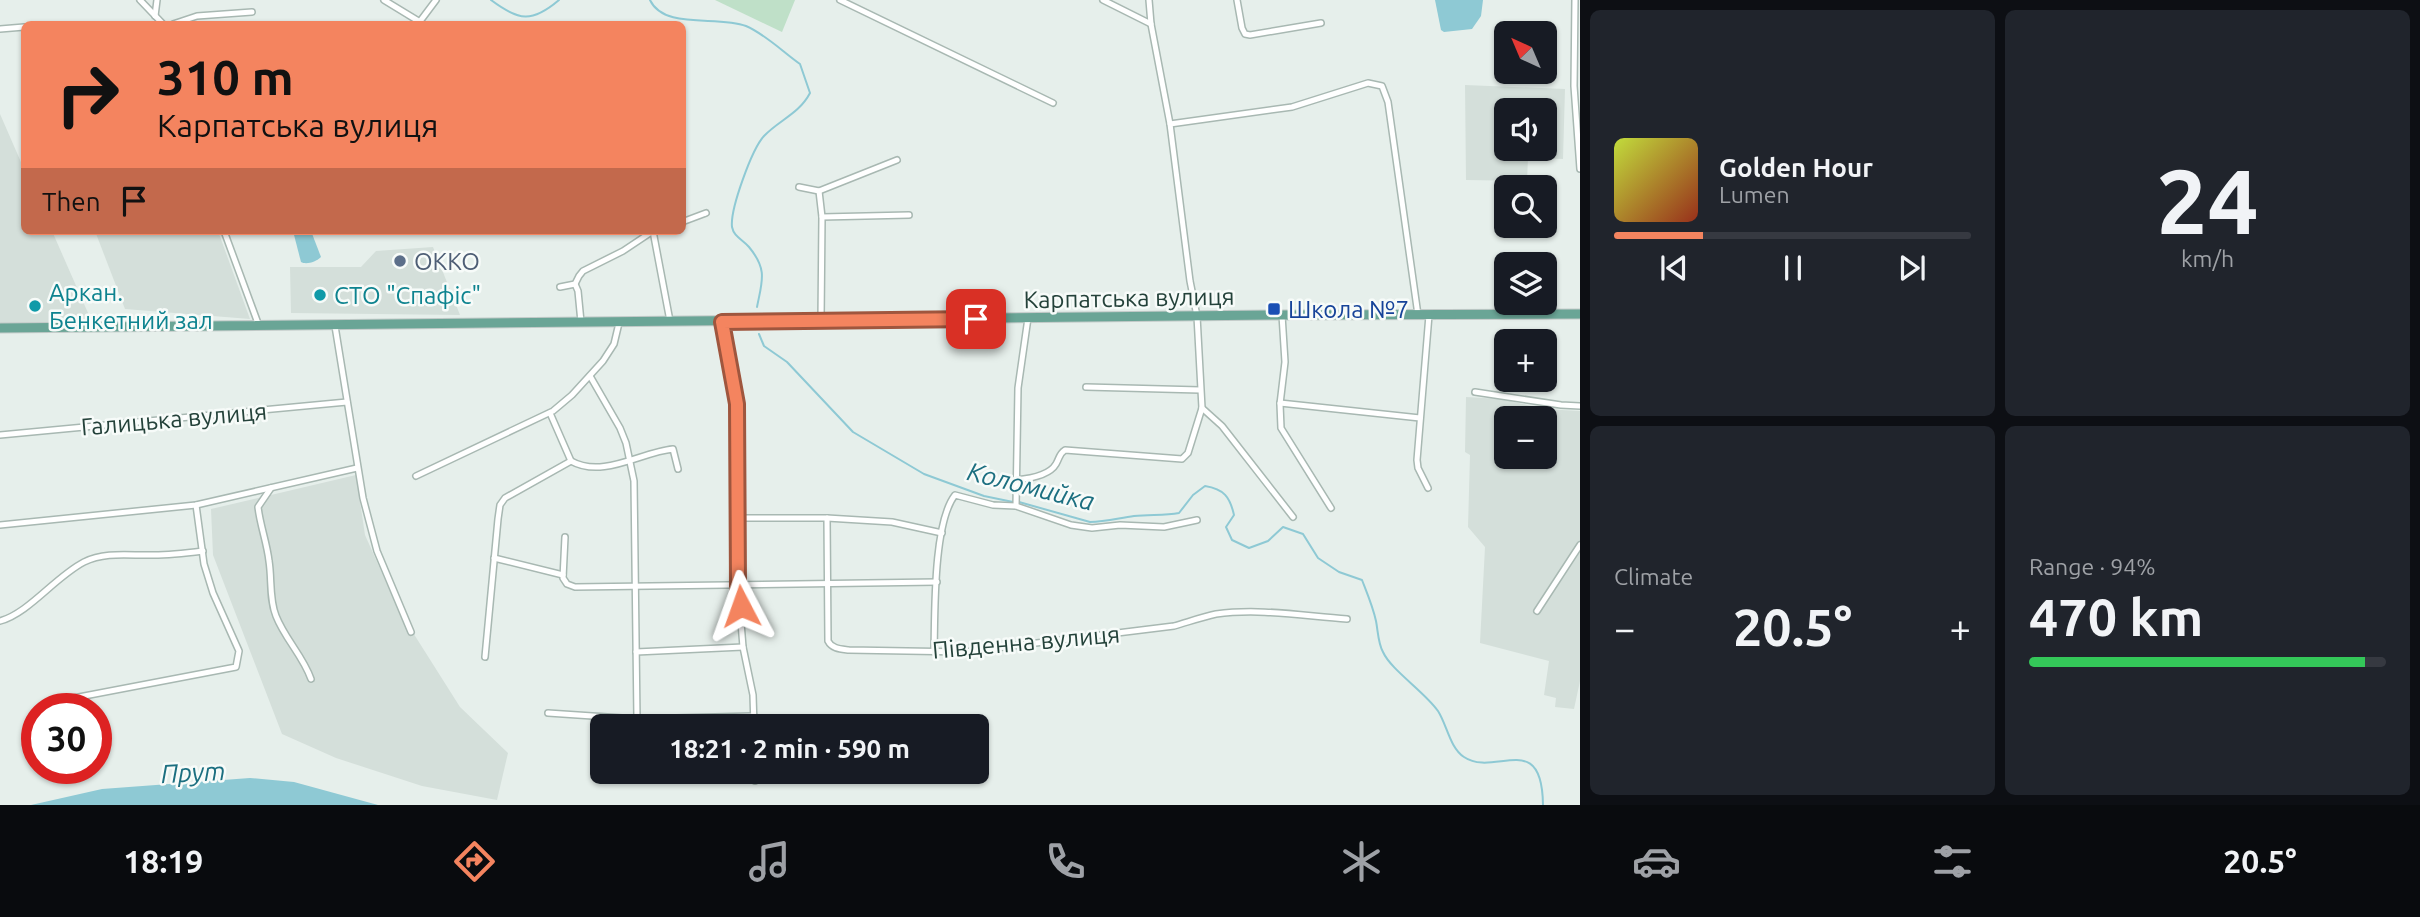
<!DOCTYPE html>
<meta charset="utf-8">
<style>
body{margin:0;font-family:Ubuntu,sans-serif;background:#20242c;color:#f1f3f6;height:100vh;display:flex;flex-direction:column;font-size:26px;white-space:nowrap}
*{box-sizing:border-box;margin:0}
p{font-size:23px;color:#9ea1a6}
.icon{flex:none;width:38px;height:38px;fill:none;stroke:currentColor;stroke-width:2;stroke-linecap:round;stroke-linejoin:round}
.map{position:relative;flex:1;overflow:hidden}
.side{display:flex;flex-direction:column;gap:10px;padding:10px;background:#0d0f14;width:840px}
.side>*{flex:none}
.guide{position:absolute;left:21px;top:21px;width:665px;height:214px;border-radius:10px;box-shadow:0 2px 5px #0004;background:#f4845f;color:#111;overflow:hidden}
.needle{width:46px;rotate:316deg}
.controls{position:absolute;left:1494px;top:21px;display:grid;gap:14px}
.controls a{display:grid;place-items:center;width:63px;height:63px;border-radius:10px;background:#171b24;box-shadow:0 2px 5px #0004;font-size:35px}
.speed{position:absolute;left:21px;top:693px;display:flex;gap:14px;font-size:35px;font-weight:700;text-align:center}
.speed>*{display:grid;place-content:center;width:91px;height:91px;border-radius:50%;background:#171b24;box-shadow:0 2px 5px #0004;line-height:1}
.speed .limit{border:10px solid #d22;background:#fff;color:#111}
.pin{position:absolute;display:grid;place-items:center;width:60px;height:60px;color:#fff;margin:-30px;border-radius:14px;box-shadow:0 4px 10px #0006}
.me{position:absolute;width:77px;margin:-38px;rotate:356deg;stroke-linejoin:round;filter:drop-shadow(0 0 5px #0008)}
.turn{display:flex;align-items:center;gap:24px;height:147px;padding:0 21px;font-size:32px}
.turn .icon{width:91px;height:91px;stroke-width:2.5}
.turn b{display:block;font-size:49px;line-height:60px}
.then{display:flex;align-items:center;height:66px;padding:0 21px;background:#0003;gap:14px;font-size:26px}
.big{font-size:52px;font-weight:700;line-height:1.1}
.side .widget{flex:1;display:flex;flex-direction:column;justify-content:center;gap:10px;min-width:0;padding:0 24px;border-radius:10px;background:#20242c}
.side .dial{align-items:center;gap:0}
.dial b{font-size:91px;line-height:1}
.song{display:flex;align-items:center;gap:21px}
.cover{width:84px;height:84px;border-radius:10px;background:linear-gradient(135deg,hsl(70 70% 55%),hsl(10 70% 35%))}
.played{height:7px;border-radius:4px;background:linear-gradient(90deg,#f4845f 25%,#363941 25%)}
.keys{display:flex;justify-content:space-around;direction:ltr}
.heat{display:flex;justify-content:space-between;align-items:center;font-size:38px;direction:ltr}
.charge{height:10px;border-radius:5px;background:linear-gradient(90deg,#34c759 94%,#363941 0)}
.side .tiles{flex:1;display:grid;gap:10px;grid-template-columns:repeat(2,1fr)}
.trip{position:absolute;left:590px;top:714px;width:399px;height:70px;border-radius:10px;background:#171b24;box-shadow:0 2px 5px #0004;font-weight:700;line-height:70px;text-align:center}
.menu{display:flex;height:112px;justify-content:space-around;align-items:center;background:#090b0e;color:#9ea1a6}
.menu .icon{width:49px;height:49px}
.menu .active{color:#f4845f}
.menu b{font-size:32px;color:#f1f3f6}
main{display:flex;flex:1;min-height:0}
.map>svg:first-child{display:block}
.built{fill:#d4dfda;fill-rule:evenodd}
.green{fill:#bfe0c8}
.water{fill:#8ec9d4}
.lines{fill:none;stroke-linecap:round;stroke-linejoin:round}
.stream{stroke:#8ec9d4;stroke-width:2}
.minor-casing{stroke:#a8b8b2;stroke-width:8}
.primary-casing{stroke:#c2cac8;stroke-width:11}
.minor{stroke:#fff;stroke-width:5}
.primary{stroke:#6aa596;stroke-width:9}
.route-casing{stroke:#9f563e;stroke-width:18}
.route{stroke:#f4845f;stroke-width:12}
.service-dot{fill:#5c6f8a;stroke:#f7fbf9;stroke-width:2.5}
.culture-dot{fill:#0f9aa8;stroke:#f7fbf9;stroke-width:2.5}
.transit-dot{fill:#1a4fb4;stroke:#f7fbf9;stroke-width:2.5}
.labels{text-anchor:middle;dominant-baseline:central;stroke-width:5;stroke-linejoin:round;paint-order:stroke}
.service-label{font-size:24px;fill:#4e5e75;stroke:#f7fbf9;text-anchor:start}
.culture-label{font-size:24px;fill:#0d838f;stroke:#f7fbf9;text-anchor:start}
.street-label{font-size:24px;fill:#24423a;stroke:#f7fbf9}
.transit-label{font-size:24px;fill:#164399;stroke:#f7fbf9;text-anchor:start}
.water-label{font-size:26px;font-style:italic;fill:#1c6f80;stroke:#f7fbf9}
</style>
<main>
<div class="map">
<svg width="1580" height="805" viewBox="0 0 1580 805">
<rect width="100%" height="100%" fill="#e6efeb"/>
<!-- built -->
<g class="built">
<path d="M1465,85L1565,89L1563,159L1528,158L1527,181L1466,180ZM1507,110H1545V149H1507Z"/>
<polygon points="0,114 24,169 24,231 52,231 92,322 0,323"/>
<polygon points="95,231 218,231 250,319 125,309"/>
<polygon points="433,247 460,315 291,313 290,267 361,267 376,251"/>
<path d="M1466,397L1502,399L1543,409L1580,411V681L1574,709L1555,707L1556,698L1544,695L1549,661L1480,643L1485,547L1468,527L1470,455L1465,452ZM1507,418H1545V457H1507Z"/>
<polygon points="356,475 365,535 398,609 460,707 508,753 497,800 422,786 336,758 282,734 213,555 211,509"/>
</g>
<!-- green -->
<polygon class="green" points="715,0 795,0 782,32"/>
<!-- water -->
<g class="water">
<polygon points="1435,0 1483,0 1481,16 1472,29 1444,32 1441,30"/>
<path d="M293,231H311L321,257C316,262 306,265 301,262Z"/>
<polygon points="250,778 294,782 378,805 31,805 102,789"/>
</g>
<g class="lines">
<!-- stream -->
<g class="stream">
<path d="M491,0C519,21 532,23 559,0"/>
<path d="M650,0C664,30 718,15 746,26C765,34 783,52 800,64L810,93C799,114 779,120 764,136C752,149 730,209 732,227C734,237 742,239 749,247C768,270 762,281 757,307"/>
<polyline points="759,334 764,346 787,362 853,432 924,474 984,496 1013,502"/>
<path d="M1019,502L1090,522C1105,522 1119,518 1134,516C1149,514 1164,516 1179,513L1193,495L1205,486C1224,489 1230,497 1234,515L1226,527L1232,540L1249,548L1268,541L1283,527L1303,534L1318,558L1339,572L1362,580C1367,593 1373,607 1376,621C1378,631 1378,643 1383,652C1391,670 1425,692 1438,711C1447,725 1450,748 1464,757C1495,778 1542,728 1543,805"/>
</g>
<!-- minor casing -->
<g class="minor-casing">
<g id="minor">
<polyline points="140,0 163,24"/>
<polyline points="384,0 420,22"/>
<polyline points="840,0 1053,103"/>
<polyline points="1103,0 1151,24"/>
<polyline points="1237,0 1242,28 1245,34 1250,35 1321,23"/>
<polyline points="1575,0 1574,86 1580,169"/>
<polyline points="155,16 157,0"/>
<polyline points="173,24 197,16 252,12"/>
<polyline points="418,24 436,0"/>
<polyline points="0,29 24,27"/>
<polyline points="1170,124 1292,107 1368,83 1382,86 1388,102 1418,315"/>
<polyline points="799,187 819,191 897,160"/>
<polyline points="819,191 822,217 821,320"/>
<polyline points="822,217 909,215"/>
<polyline points="682,222 706,213"/>
<polyline points="224,231 259,326"/>
<polyline points="653,231 670,321"/>
<polyline points="575,284 578,291 581,322"/>
<polyline points="560,287 575,284 579,276 583,271 623,251 653,231"/>
<polyline points="1282,315 1285,362 1280,404 1281,428 1331,508"/>
<polyline points="722,322 737,405 738,586 743,647 753,695 754,726"/>
<polyline points="335,326 363,498 377,551 411,632"/>
<polyline points="590,376 620,428 626,443 634,481 637,719"/>
<polyline points="1086,387 1200,390"/>
<polyline points="1475,392 1561,405 1580,406"/>
<polyline points="1280,403 1420,418"/>
<polyline points="1202,408 1222,426 1293,517"/>
<polyline points="550,413 571,461"/>
<polyline points="0,435 347,402"/>
<polyline points="416,476 553,411 572,395 603,361 614,344 619,323"/>
<path d="M1015,480C1027,479 1049,476 1056,464C1060,457 1059,454 1065,450L1182,459L1188,453L1202,408L1197,316L1190,281L1170,124L1151,24L1149,0"/>
<path d="M271,488L258,507C260,525 267,543 269,561C272,579 269,599 276,616C285,639 303,656 311,679"/>
<polyline points="1428,488 1418,468 1417,460 1429,315"/>
<polyline points="1016,506 1018,388 1028,318"/>
<polyline points="739,518 827,518 892,522 942,533"/>
<path d="M827,518L828,641C832,649 841,649 849,650L964,652L1174,626C1188,622 1202,617 1216,614C1260,608 1304,616 1347,619"/>
<polyline points="0,525 196,505 357,468"/>
<polyline points="565,537 563,578 567,584 575,587 937,582"/>
<polyline points="494,558 563,575"/>
<polyline points="1537,611 1580,545"/>
<path d="M0,621C29,613 55,577 84,562C106,551 132,556 154,555C171,555 187,553 203,551"/>
<polyline points="636,652 743,647"/>
<path d="M934,652C935,615 933,523 955,495L993,505L1016,506L1071,525L1092,528L1120,525L1164,527L1197,520"/>
<path d="M485,657L498,519L500,505L505,498L571,461C603,479 641,452 673,449L678,469"/>
<polyline points="42,709 49,703 58,701 236,667 239,651 213,593 204,564 196,505"/>
<polyline points="548,713 637,719 754,716"/>
<polyline points="755,772 755,781"/>
</g>
</g>
<!-- primary casing -->
<g class="primary-casing">
<polyline id="primary" points="0,328 1282,315 1580,314"/>
</g>
<!-- minor -->
<use href="#minor" class="minor"/>
<!-- primary -->
<use href="#primary" class="primary"/>
</g>
<g class="lines">
<!-- route casing -->
<g class="route-casing">
<polyline id="route" points="741,606 738,586 737,404 722,322 976,319"/>
</g>
<!-- route -->
<use href="#route" class="route"/>
</g>
<!-- markers -->
<circle class="service-dot" cx="400" cy="261" r="7"/>
<g class="culture-dot">
<circle cx="320" cy="295" r="7"/>
<circle cx="35" cy="306" r="7"/>
</g>
<rect class="transit-dot" x="1267" y="302" width="14" height="14" rx="3.5"/>
<g class="labels">
<!-- service labels -->
<g class="service-label">
<text x="414" y="261">ОККО</text>
</g>
<!-- culture labels -->
<g class="culture-label">
<text x="49" y="292">Аркан.<tspan x="49" dy="28">Бенкетний зал</tspan></text>
<text x="334" y="295">СТО "Спафіс"</text>
</g>
<!-- street labels -->
<g class="street-label">
<text transform="translate(1129 298) rotate(-1)">Карпатська вулиця</text>
<text transform="translate(174 419) rotate(-5)">Галицька вулиця</text>
<text transform="translate(1026 642) rotate(-5)">Південна вулиця</text>
</g>
<!-- transit labels -->
<g class="transit-label">
<text x="1288" y="309">Школа №7</text>
</g>
<!-- water labels -->
<g class="water-label">
<text transform="translate(1031 486) rotate(14)">Коломийка</text>
<text transform="translate(193 772) rotate(-3)">Прут</text>
</g>
</g>
</svg>
<div class="controls">
<a><svg class="needle" viewBox="-14 -14 28 28"><path d="M0-13l5 13h-10z" fill="#e53935"/><path d="M0 13l5-13h-10z" fill="#9ea1a6"/></svg></a>
<a><svg class="icon" aria-label="sound" viewBox="0 0 24 24"><path d="M4 9h4l5-4v14l-5-4H4zM17 9q2 3 0 6"/></svg></a>
<a><svg class="icon" aria-label="search" viewBox="0 0 24 24"><circle cx="10" cy="10" r="6"/><path d="M15 15l6 6"/></svg></a>
<a><svg class="icon" aria-label="layers" viewBox="0 0 24 24"><path d="M12 4l9 5-9 5-9-5zM3 14l9 5 9-5"/></svg></a>
<a>+</a>
<a>−</a>
</div>
<div class="speed"><div class="limit">30</div></div>
<div class="pin" style="left:976px;top:319px;background:#d93025"><svg class="icon" aria-label="arrive" viewBox="0 0 24 24"><path d="M6 21V4h12l-3 4 3 4H6"/></svg></div>
<svg class="me" style="left:741px;top:606px" viewBox="-20 -20 40 40"><path d="M0-17L14 15 0 8-14 15z" fill="#f4845f" stroke="#fff" stroke-width="4"/></svg>
<div class="trip">18:21 · 2 min · 590 m</div>
<div class="guide">
<div class="turn"><svg class="icon" aria-label="right" viewBox="0 0 24 24"><path d="M7 20v-9h11M14 6l5 5-5 5"/></svg><div><b>310 m</b>Карпатська вулиця</div></div>
<div class="then">Then<svg class="icon" aria-label="arrive" viewBox="0 0 24 24"><path d="M6 21V4h12l-3 4 3 4H6"/></svg></div>
</div>
</div>
<section class="side">
<div class="tiles">
<div class="widget">
<div class="song"><i class="cover"></i><div><b>Golden Hour</b><p>Lumen</p></div></div>
<div class="played"></div>
<div class="keys"><svg class="icon" aria-label="previous" viewBox="0 0 24 24"><path d="M18 5L8 12l10 7zM5 5v14"/></svg><svg class="icon" aria-label="pause" viewBox="0 0 24 24"><path d="M8 5v14M16 5v14"/></svg><svg class="icon" aria-label="next" viewBox="0 0 24 24"><path d="M6 5l10 7-10 7zM19 5v14"/></svg></div>
</div>
<div class="widget dial"><b>24</b><p>km/h</p></div>
<div class="widget"><p>Climate</p>
<div class="heat"><a>−</a><b class="big">20.5°</b><a>+</a></div>
</div>
<div class="widget"><p>Range · 94%</p><b class="big">470 km</b><div class="charge"></div></div>
</div>
</section>
</main>
<nav class="menu">
<b>18:19</b>
<svg class="icon active" aria-label="directions" viewBox="0 0 24 24"><path d="M12 3l9 9-9 9-9-9zM9 14v-3h6M13 9l2 2-2 2"/></svg>
<svg class="icon" aria-label="music" viewBox="0 0 24 24"><path d="M9 18V5l10-2v13"/><circle cx="6" cy="18" r="3"/><circle cx="16" cy="16" r="3"/></svg>
<svg class="icon" aria-label="phone" viewBox="0 0 24 24"><path d="M5 4h4l2 5-3 2q2 4 5 5l2-3 5 2v4C11 20 4 13 5 4z"/></svg>
<svg class="icon" aria-label="climate" viewBox="0 0 24 24"><path d="M12 3v18M4 7l16 10M4 17L20 7"/></svg>
<svg class="icon" aria-label="car" viewBox="0 0 24 24"><path d="M5 17H2v-5l4-1 3-4h7l3 4 3 1v5h-3M9 17h6M6 11h13"/><circle cx="7" cy="17" r="2"/><circle cx="17" cy="17" r="2"/></svg>
<svg class="icon" aria-label="filters" viewBox="0 0 24 24"><path d="M4 7h16M4 17h16"/><circle cx="9" cy="7" r="2"/><circle cx="15" cy="17" r="2"/></svg>
<b>20.5°</b>
</nav>
